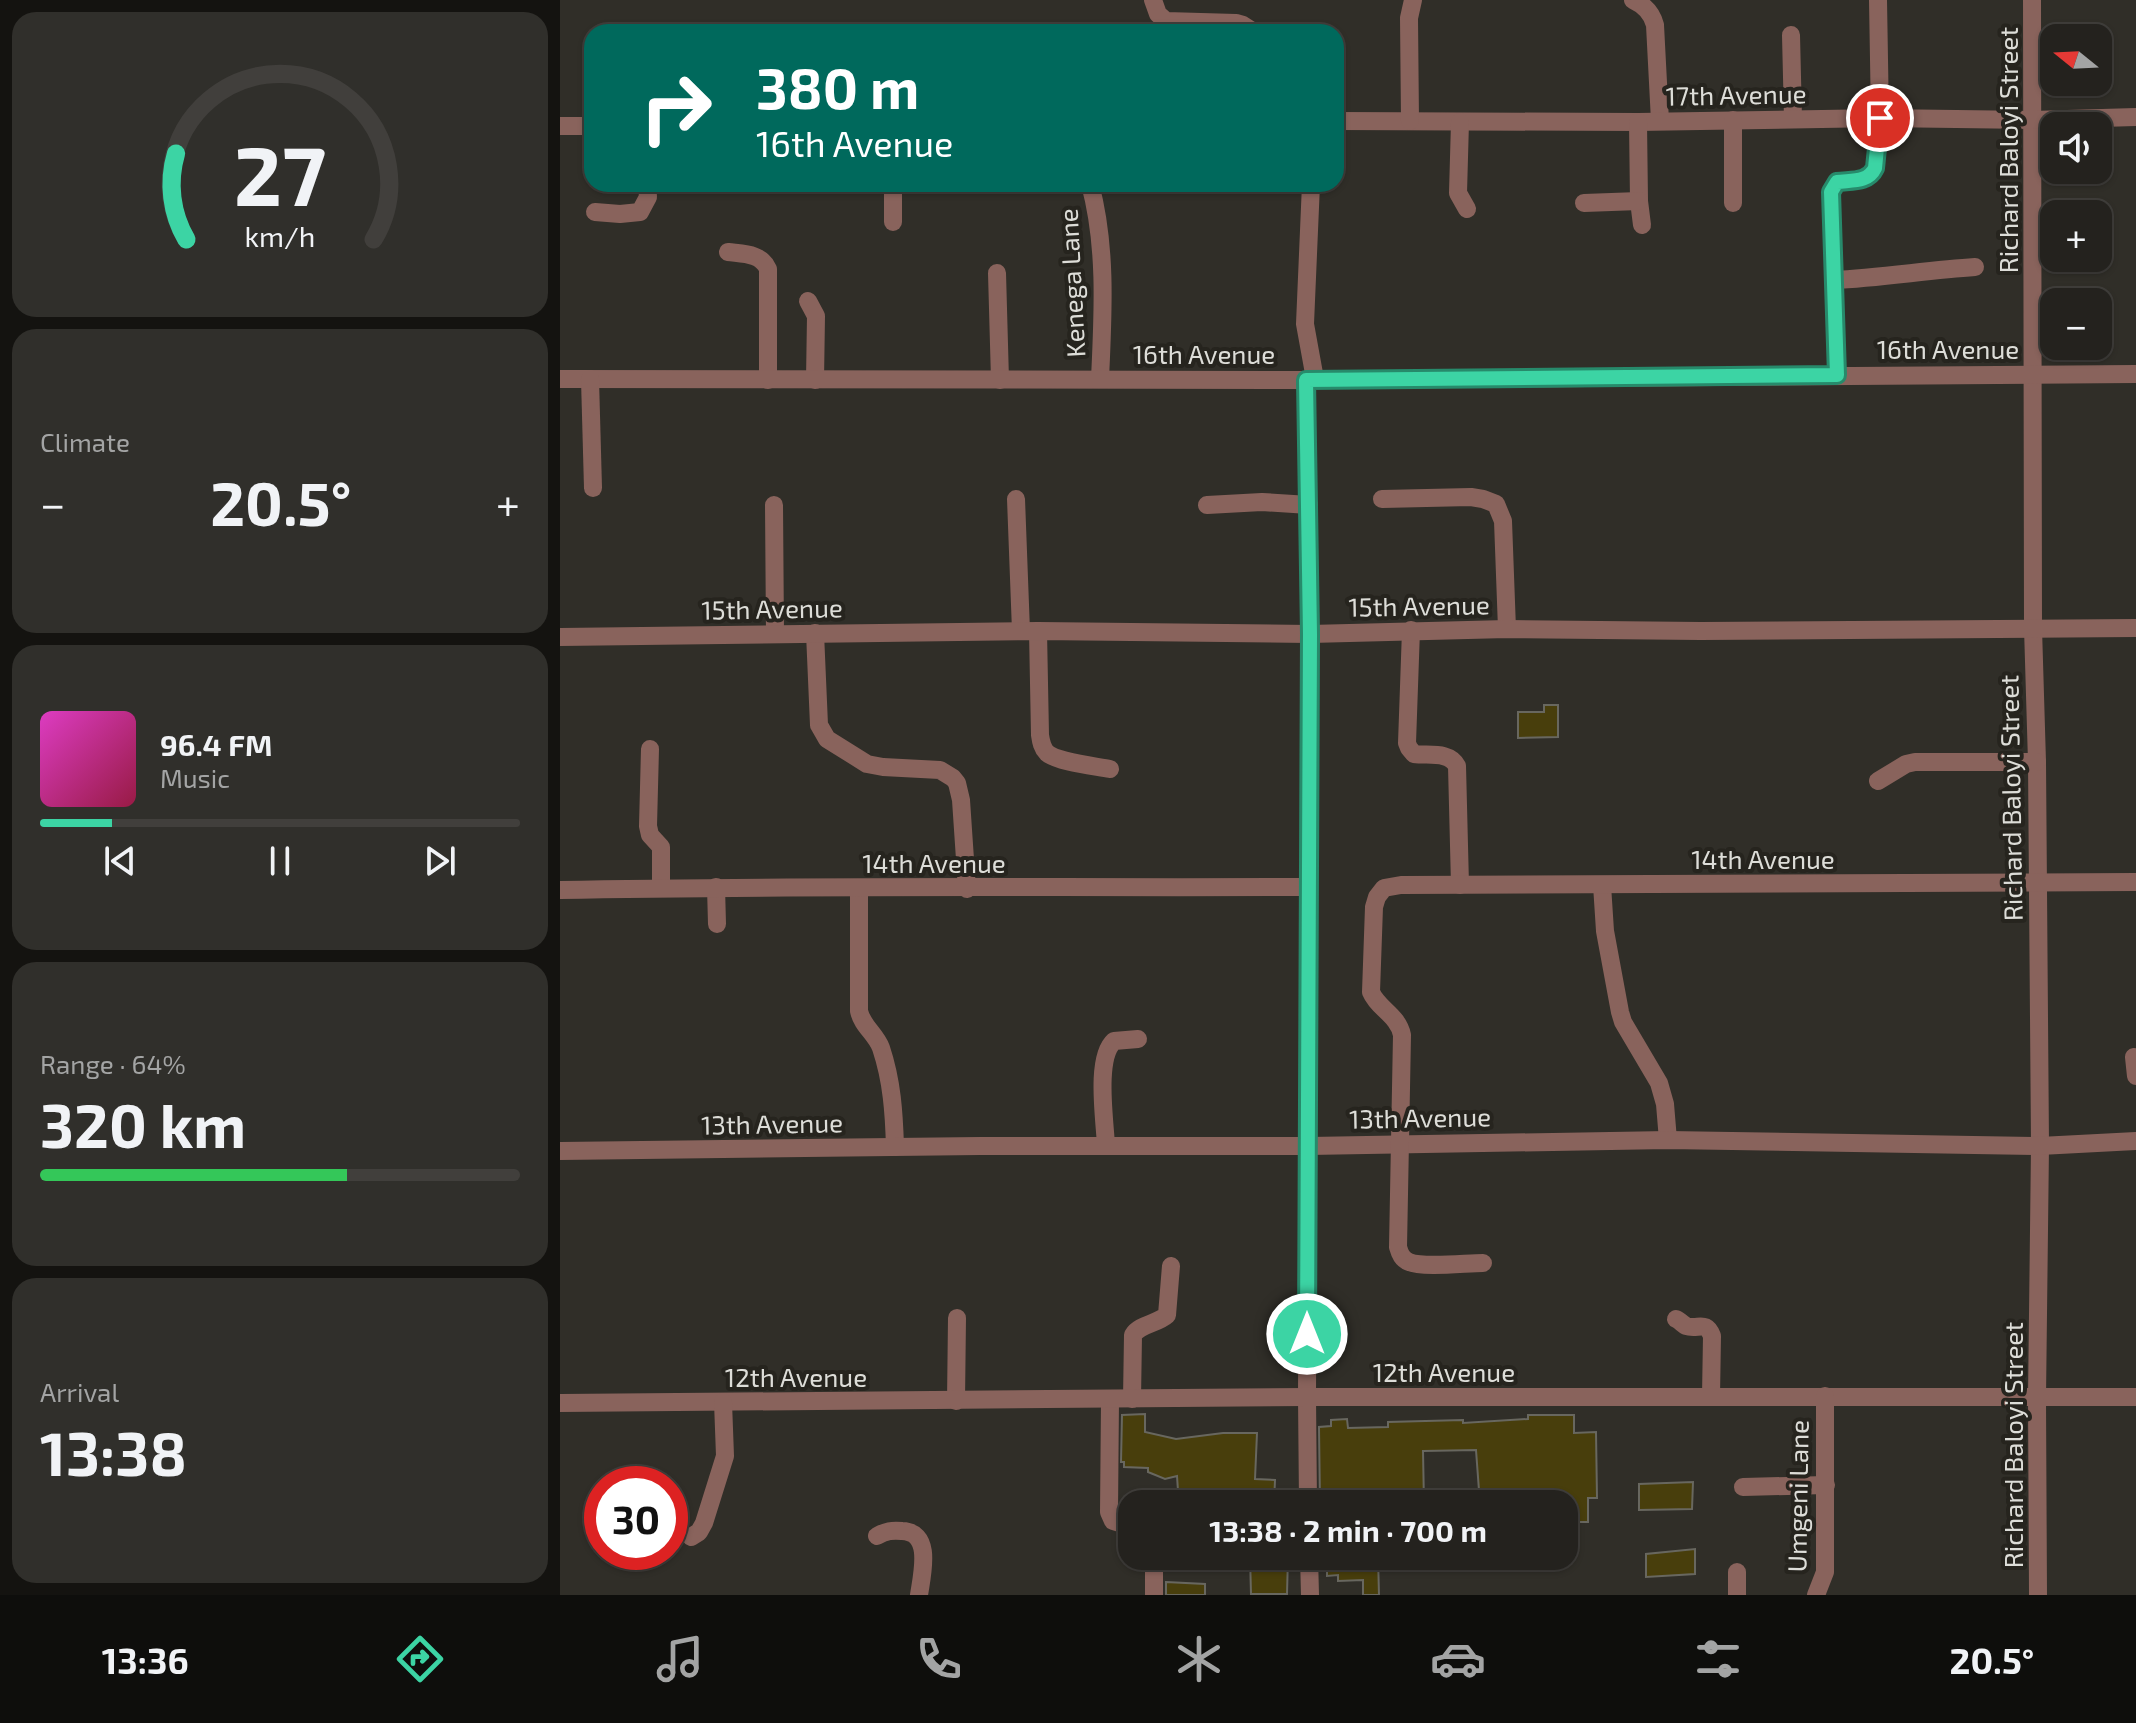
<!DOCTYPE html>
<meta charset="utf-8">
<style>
body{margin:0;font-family:"Exo 2",sans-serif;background:#302f2b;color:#f1f3f6;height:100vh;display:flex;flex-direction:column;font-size:30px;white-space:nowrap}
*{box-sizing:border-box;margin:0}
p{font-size:26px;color:#a3a4a4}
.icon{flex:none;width:44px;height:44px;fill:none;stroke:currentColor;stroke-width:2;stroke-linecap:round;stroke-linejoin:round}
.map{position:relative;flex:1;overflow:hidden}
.details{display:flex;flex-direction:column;gap:12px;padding:12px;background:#141310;width:560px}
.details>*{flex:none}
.top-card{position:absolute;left:24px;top:24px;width:760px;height:168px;border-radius:24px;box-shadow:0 2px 6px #0004,0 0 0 2px #413f3c;background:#00695c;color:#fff;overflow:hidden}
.needle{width:52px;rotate:288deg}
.fabs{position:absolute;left:1480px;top:24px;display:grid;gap:16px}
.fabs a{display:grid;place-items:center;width:72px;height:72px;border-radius:16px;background:#24221e;box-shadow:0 2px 6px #0004,0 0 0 2px #413f3c;font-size:40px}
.speed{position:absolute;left:24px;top:1466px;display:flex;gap:16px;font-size:40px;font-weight:700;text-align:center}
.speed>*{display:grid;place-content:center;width:104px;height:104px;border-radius:50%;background:#24221e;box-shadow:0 2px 6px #0004,0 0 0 2px #413f3c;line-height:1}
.speed .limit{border:12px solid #d22;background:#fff;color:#111}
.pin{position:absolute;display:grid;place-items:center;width:68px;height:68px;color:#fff;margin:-34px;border:4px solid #fff;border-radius:50%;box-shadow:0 2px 8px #0007}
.me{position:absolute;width:88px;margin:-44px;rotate:0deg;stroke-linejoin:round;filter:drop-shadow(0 0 6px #0008)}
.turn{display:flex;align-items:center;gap:28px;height:168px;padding:0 40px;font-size:36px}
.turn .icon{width:104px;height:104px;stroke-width:2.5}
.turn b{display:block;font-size:56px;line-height:68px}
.big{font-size:60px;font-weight:700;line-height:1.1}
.details .widget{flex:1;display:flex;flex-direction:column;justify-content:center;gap:12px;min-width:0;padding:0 28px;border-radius:24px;background:#302f2b}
.details .dial{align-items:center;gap:0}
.dial svg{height:208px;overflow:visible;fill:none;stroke:#413f3c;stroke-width:7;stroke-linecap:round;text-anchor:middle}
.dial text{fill:#f1f3f6;stroke:none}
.song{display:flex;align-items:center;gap:24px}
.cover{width:96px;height:96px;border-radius:12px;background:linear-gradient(135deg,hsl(310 70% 55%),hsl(340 70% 35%))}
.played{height:8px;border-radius:4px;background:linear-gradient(90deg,#3cd4a4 15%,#413f3c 15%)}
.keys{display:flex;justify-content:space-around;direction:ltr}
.heat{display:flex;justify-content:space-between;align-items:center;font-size:44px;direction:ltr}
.charge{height:12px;border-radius:6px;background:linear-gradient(90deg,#34c759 64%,#413f3c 0)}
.trip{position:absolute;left:558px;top:1490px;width:460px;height:80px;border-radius:24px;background:#24221e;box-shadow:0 2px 6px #0004,0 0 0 2px #413f3c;font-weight:700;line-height:80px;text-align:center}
.tab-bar{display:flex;height:128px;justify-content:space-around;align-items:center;background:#0e0e0c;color:#a3a4a4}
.tab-bar .icon{width:56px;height:56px}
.tab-bar .current{color:#3cd4a4}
.tab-bar b{font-size:36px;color:#f1f3f6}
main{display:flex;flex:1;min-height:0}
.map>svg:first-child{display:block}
.building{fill:#483e0c;stroke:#68675f;stroke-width:2}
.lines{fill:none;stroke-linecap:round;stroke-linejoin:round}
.minor{stroke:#89635c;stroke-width:18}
.route-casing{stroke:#278a6b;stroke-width:20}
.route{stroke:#3cd4a4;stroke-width:14}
.labels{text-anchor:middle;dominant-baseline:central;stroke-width:8;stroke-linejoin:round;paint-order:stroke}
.street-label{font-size:26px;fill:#ddddd8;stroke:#26241e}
</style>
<main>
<section class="details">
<div class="widget dial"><svg viewBox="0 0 100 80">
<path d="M14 69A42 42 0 1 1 86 69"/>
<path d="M14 69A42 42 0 0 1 10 36" stroke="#3cd4a4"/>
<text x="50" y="56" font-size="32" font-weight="700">27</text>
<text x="50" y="72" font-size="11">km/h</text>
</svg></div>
<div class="widget"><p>Climate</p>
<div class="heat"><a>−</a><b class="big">20.5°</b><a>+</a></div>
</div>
<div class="widget">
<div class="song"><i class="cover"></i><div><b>96.4 FM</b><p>Music</p></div></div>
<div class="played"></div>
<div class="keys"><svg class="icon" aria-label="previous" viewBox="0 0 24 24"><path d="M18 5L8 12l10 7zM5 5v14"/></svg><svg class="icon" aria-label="pause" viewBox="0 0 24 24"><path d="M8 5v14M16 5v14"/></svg><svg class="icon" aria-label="next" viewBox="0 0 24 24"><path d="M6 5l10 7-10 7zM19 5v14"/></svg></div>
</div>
<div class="widget"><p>Range · 64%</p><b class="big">320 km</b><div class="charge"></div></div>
<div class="widget"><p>Arrival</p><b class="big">13:38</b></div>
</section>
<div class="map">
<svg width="1576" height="1595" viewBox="0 0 1576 1595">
<rect width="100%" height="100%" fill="#302e28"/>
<!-- building -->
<g class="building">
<polygon points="984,705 998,705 998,737 958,738 958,712 984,712"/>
<polygon points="585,1414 585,1432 616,1439 663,1433 697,1433 695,1479 715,1480 714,1504 636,1504 635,1490 618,1491 617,1476 605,1479 588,1472 588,1468 564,1467 564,1462 561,1462 562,1415"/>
<polygon points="968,1415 1014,1415 1014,1433 1036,1432 1037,1498 1028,1498 1028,1522 1004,1522 1004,1504 920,1504 916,1450 863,1451 864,1504 760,1504 759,1427 771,1426 771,1420 787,1419 788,1428 828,1427 828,1422 903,1420 903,1423 968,1419"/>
<polygon points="1133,1482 1132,1509 1079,1510 1079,1484"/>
<polygon points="1135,1549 1135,1574 1086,1577 1086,1554"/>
<polygon points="690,1556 728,1556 727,1594 691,1594"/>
<polygon points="767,1556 818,1556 819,1595 803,1595 803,1580 778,1581 778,1575 767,1576"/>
<polygon points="606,1582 645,1584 645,1595 606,1595"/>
</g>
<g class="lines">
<!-- minor -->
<g class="minor">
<polyline points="593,0 598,14 606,21 676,23 683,25 694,32"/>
<path d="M1073,0C1084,5 1092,13 1095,25L1100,121"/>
<polyline points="1472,0 1473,628 1477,762 1480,1146 1477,1398 1478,1595"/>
<polyline points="1231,35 1233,119"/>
<polyline points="776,121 1078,122 1320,118 1472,120 1576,117"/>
<polyline points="850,121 849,18 853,0"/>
<polyline points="900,122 898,193 907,209"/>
<polyline points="1078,122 1079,201 1082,225"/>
<polyline points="0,126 32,126"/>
<polyline points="333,184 333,222"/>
<path d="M530,184C547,247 543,314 540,379"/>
<polyline points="751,184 745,324 755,379"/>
<polyline points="1024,203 1079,201"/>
<polyline points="1173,203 1173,120"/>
<polyline points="35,212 60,214 80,212 88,197 87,184"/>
<path d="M168,252C183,254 201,253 208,269V380"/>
<polyline points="437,273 440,380"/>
<path d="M1273,280C1321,278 1367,270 1415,267"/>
<polyline points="248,301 256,316 255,380"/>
<path d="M1277,375L1271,192L1277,182C1291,180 1308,183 1315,168L1320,118L1318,0"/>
<polyline points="0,379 746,380 1576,374"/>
<polyline points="30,379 33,488"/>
<polyline points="746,380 750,634 747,1397 748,1504"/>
<polyline points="456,499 461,631"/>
<polyline points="822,499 911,497 923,499 936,504 943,521 947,629"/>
<polyline points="214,505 215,634"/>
<polyline points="647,505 702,502 749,505"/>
<path d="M851,630L847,743L849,748L854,754C869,756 889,751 897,766L900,885"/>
<path d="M478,631L480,735C481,742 482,748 487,753C497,762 535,766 550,769"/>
<polyline points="255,633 259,725 267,739 307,764 323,767 380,770 393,778 397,783 401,800 407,889"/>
<polyline points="0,637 478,631 750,634 947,629 1141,631 1576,628"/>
<polyline points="90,749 88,826 90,835 101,847 101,888"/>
<polyline points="1318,781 1346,764 1355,762 1477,762"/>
<polyline points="1042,885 1045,931 1060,1012 1063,1022 1099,1083 1105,1104 1108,1140"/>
<polyline points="156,887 157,924"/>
<path d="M299,888V1011C302,1026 316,1034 321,1048C332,1081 334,1113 335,1147"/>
<path d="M0,890C249,885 499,888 748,887"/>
<polyline points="1574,1057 1576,1076"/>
<path d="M546,1146C545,1121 535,1058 554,1041L578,1039"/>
<polyline points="0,1151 420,1146 749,1146 1108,1140 1480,1146 1576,1141"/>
<path d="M923,1263C906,1263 863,1268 849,1262C842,1259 840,1254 838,1247L842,1035C838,1015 818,1009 811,992L814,907L817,897L824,888L841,885L1576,882"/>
<path d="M1116,1319C1119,1320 1124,1325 1126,1326C1138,1330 1146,1320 1152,1336L1151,1396"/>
<path d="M572,1399L573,1335C580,1324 597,1324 607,1315L611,1266"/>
<polyline points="550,1400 549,1512 553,1521 572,1527"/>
<polyline points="396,1401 397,1318"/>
<polyline points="0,1403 747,1397 1576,1397"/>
<polyline points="1183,1487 1266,1485"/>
<path d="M317,1536C326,1531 332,1530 342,1531C373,1532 362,1574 359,1595"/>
<polyline points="131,1537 139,1532 144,1523 165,1456 163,1402"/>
<polyline points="749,1556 750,1595"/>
<polyline points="594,1595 594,1556"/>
<polyline points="1177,1595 1177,1572"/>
<polyline points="1256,1595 1265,1572 1265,1396"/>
</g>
</g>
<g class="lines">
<!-- route casing -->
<g class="route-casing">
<path id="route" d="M747,1334L750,634L746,380L1277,375L1271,192L1277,182C1291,180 1308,183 1315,168L1320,118"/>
</g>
<!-- route -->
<use href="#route" class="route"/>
</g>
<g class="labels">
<!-- street labels -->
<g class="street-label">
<text transform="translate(1176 94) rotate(-1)">17th Avenue</text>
<text transform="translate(1447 150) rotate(-90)">Richard Baloyi Street</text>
<text transform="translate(511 283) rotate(-93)">Kenega Lane</text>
<text x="1388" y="348">16th Avenue</text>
<text x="644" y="353">16th Avenue</text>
<text transform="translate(859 605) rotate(-1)">15th Avenue</text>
<text transform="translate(212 608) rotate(-1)">15th Avenue</text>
<text transform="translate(1450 798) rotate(-91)">Richard Baloyi Street</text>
<text x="1203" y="858">14th Avenue</text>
<text x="374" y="862">14th Avenue</text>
<text transform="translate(860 1117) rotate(-1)">13th Avenue</text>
<text transform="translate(212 1123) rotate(-1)">13th Avenue</text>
<text x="884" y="1371">12th Avenue</text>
<text x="236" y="1376">12th Avenue</text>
<text transform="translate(1452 1445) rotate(-90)">Richard Baloyi Street</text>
<text transform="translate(1237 1496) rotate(-89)">Umgeni Lane</text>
</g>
</g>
</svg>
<div class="fabs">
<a><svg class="needle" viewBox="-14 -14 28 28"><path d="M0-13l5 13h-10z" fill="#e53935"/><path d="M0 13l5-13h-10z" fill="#a3a4a4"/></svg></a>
<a><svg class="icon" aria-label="sound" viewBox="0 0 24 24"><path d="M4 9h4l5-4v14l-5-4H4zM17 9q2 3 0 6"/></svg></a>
<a>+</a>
<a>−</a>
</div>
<div class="speed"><div class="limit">30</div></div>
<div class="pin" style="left:1320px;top:118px;background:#d93025"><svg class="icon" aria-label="arrive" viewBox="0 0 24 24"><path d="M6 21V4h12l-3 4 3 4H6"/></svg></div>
<svg class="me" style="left:747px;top:1334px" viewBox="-20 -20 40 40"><circle r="17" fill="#3cd4a4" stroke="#fff" stroke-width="3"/><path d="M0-11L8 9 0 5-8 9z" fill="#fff"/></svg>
<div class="trip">13:38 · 2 min · 700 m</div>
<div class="top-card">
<div class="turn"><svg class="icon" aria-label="right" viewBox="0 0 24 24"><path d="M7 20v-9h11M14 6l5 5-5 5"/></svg><div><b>380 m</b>16th Avenue</div></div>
</div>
</div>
</main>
<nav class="tab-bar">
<b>13:36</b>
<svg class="icon current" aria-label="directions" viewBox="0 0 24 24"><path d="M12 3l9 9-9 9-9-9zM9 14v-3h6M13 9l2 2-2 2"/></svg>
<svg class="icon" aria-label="music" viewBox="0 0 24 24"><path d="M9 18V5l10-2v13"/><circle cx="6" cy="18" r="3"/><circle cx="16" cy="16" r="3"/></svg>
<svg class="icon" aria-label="phone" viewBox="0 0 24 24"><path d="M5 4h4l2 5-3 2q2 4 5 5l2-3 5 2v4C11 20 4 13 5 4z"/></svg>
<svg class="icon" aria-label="climate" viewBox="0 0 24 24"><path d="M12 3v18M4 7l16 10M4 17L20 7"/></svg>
<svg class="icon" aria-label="car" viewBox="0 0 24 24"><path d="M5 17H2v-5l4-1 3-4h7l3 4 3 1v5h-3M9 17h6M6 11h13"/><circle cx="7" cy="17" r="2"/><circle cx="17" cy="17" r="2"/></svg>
<svg class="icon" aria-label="filters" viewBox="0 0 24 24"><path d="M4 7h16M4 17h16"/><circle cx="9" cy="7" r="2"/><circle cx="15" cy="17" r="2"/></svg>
<b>20.5°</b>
</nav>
